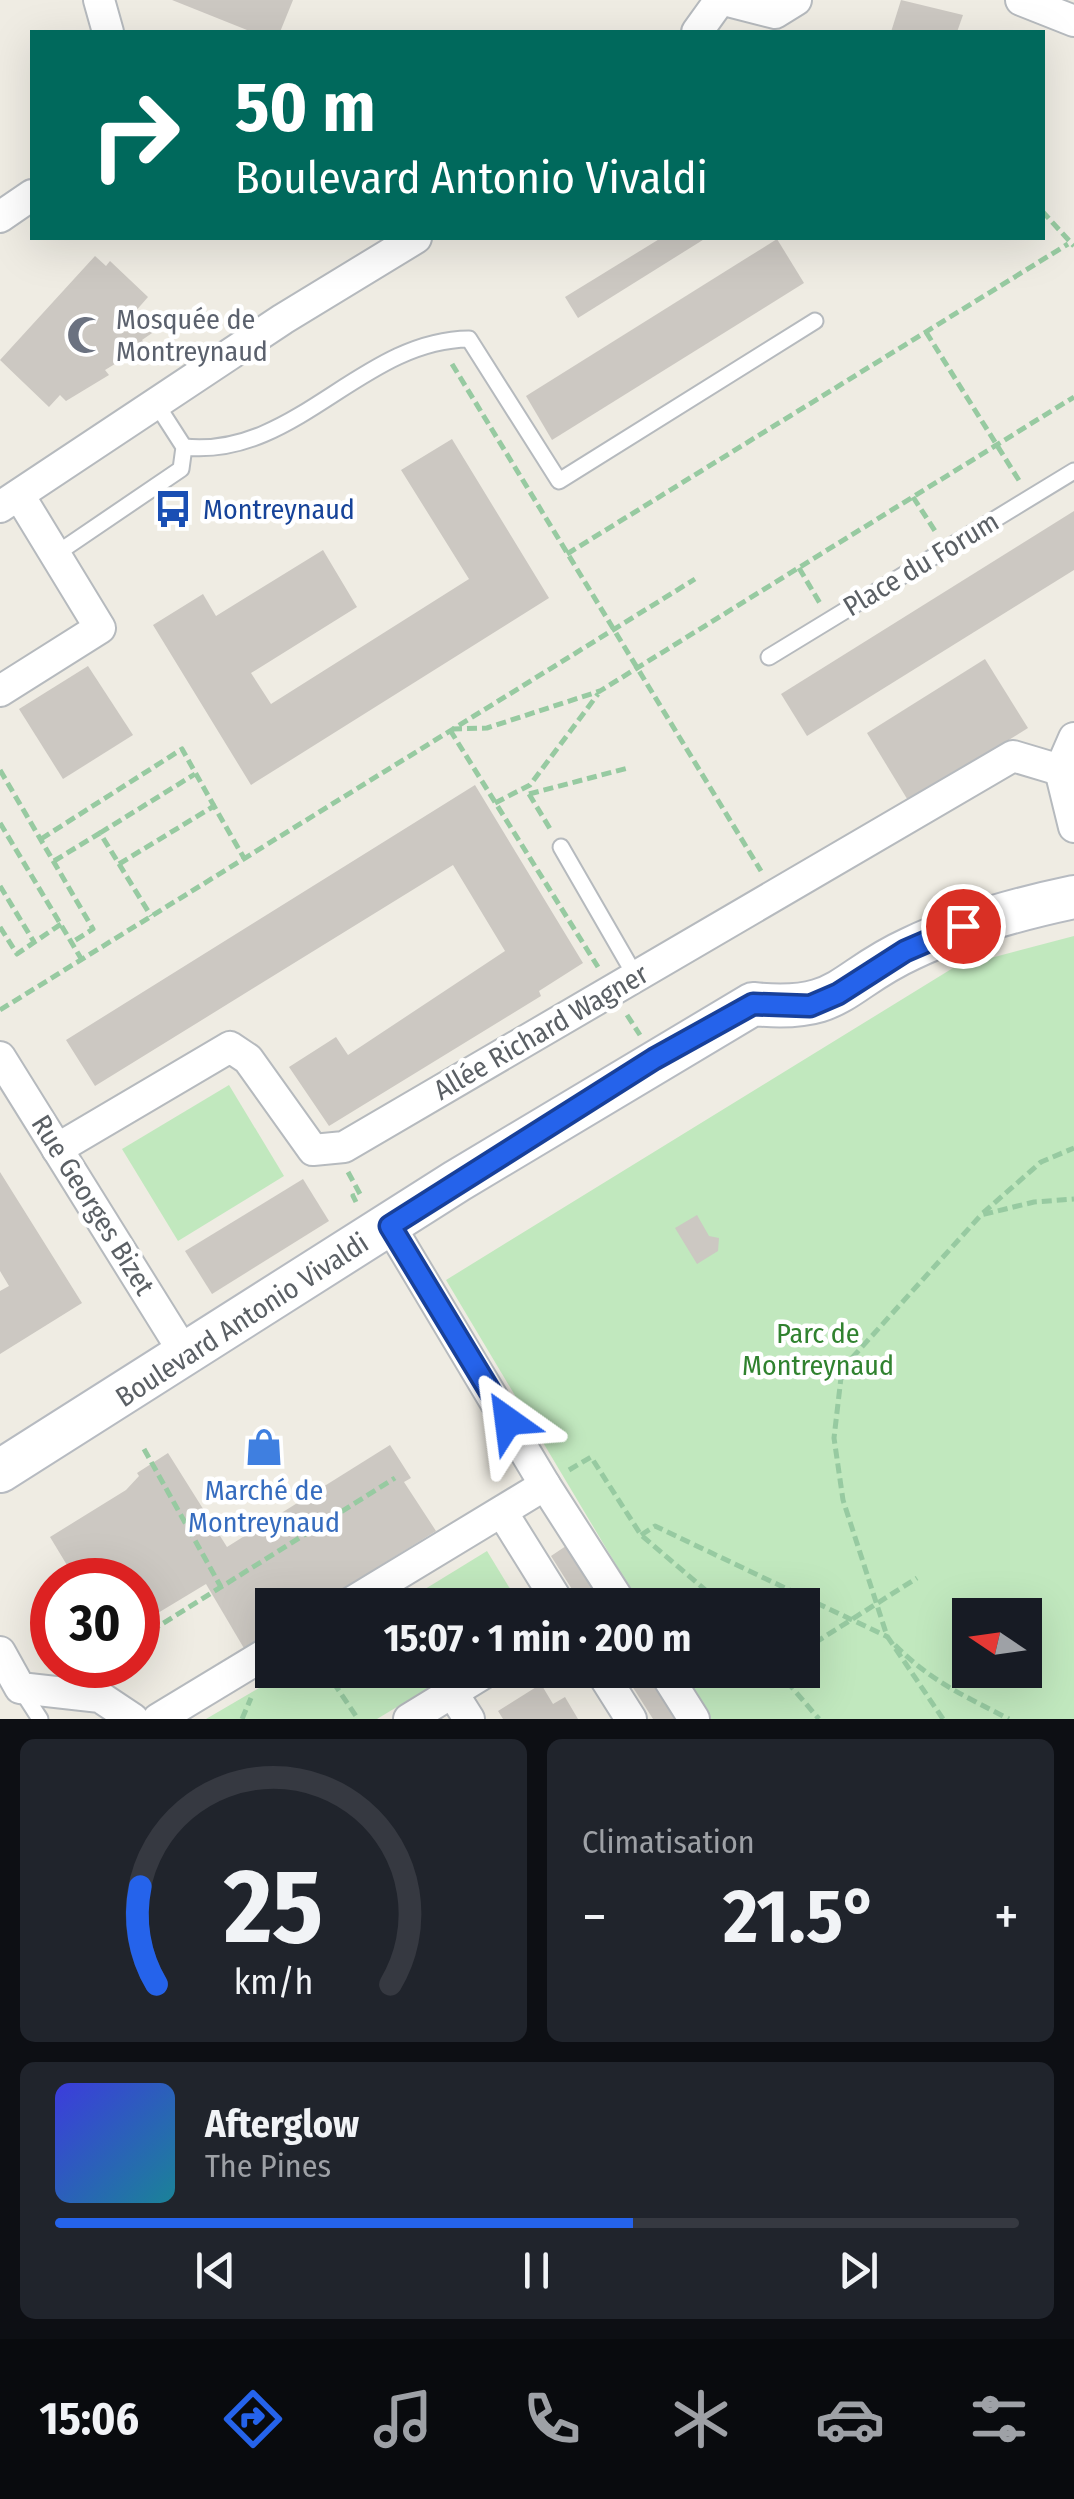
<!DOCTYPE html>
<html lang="fr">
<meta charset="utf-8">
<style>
body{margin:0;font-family:"Fira Sans Condensed",sans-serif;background:#20242c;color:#f1f3f6;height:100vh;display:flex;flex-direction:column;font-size:38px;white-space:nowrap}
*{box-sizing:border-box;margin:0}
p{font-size:32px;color:#9ea1a6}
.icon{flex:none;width:55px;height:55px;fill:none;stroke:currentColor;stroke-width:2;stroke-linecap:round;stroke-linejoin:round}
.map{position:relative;height:1719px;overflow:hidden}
.sheet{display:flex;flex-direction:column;gap:20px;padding:20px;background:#0d0f14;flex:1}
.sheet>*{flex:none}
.hud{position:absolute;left:30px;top:30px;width:1015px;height:210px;border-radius:0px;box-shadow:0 10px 40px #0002;background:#00695c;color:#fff;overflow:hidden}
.needle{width:65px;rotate:283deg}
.buttons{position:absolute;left:952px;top:1598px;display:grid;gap:20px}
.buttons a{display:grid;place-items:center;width:90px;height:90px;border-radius:0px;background:#171b24;box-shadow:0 10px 40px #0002;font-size:50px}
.speed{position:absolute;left:30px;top:1558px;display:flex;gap:20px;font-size:50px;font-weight:700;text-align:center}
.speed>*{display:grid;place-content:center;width:130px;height:130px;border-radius:50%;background:#171b24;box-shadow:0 10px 40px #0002;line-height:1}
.speed .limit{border:15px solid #d22;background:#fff;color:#111}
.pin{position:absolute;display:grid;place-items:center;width:85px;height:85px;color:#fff;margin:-42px;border:5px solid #fff;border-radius:50%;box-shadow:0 2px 10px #0007}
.me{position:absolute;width:110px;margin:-55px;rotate:329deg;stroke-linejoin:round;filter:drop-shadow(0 0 8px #0008)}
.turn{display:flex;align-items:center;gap:35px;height:210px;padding:0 40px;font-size:45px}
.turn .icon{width:130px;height:130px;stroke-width:2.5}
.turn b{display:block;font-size:70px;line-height:85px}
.big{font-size:75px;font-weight:700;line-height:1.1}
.sheet .widget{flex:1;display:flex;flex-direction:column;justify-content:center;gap:15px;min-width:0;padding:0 35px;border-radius:15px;background:#20242c}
.sheet .dial{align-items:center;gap:0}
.dial svg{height:260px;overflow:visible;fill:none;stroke:#363941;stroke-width:7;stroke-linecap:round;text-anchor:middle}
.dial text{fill:#f1f3f6;stroke:none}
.song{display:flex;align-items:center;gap:30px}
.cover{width:120px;height:120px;border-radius:15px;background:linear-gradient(135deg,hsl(240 70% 55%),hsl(190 70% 35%))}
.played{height:10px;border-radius:5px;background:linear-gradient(90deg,#2563eb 60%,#363941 60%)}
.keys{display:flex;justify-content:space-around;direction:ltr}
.heat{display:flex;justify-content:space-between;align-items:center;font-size:55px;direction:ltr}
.sheet .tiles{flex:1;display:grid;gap:20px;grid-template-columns:1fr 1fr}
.widget:last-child{grid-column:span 2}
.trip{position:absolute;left:255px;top:1588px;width:565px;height:100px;border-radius:0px;background:#171b24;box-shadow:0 10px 40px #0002;font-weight:700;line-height:100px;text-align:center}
.tab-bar{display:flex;height:160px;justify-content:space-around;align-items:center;background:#090b0e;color:#9ea1a6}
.tab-bar .icon{width:70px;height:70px}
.tab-bar .selected{color:#2563eb}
.tab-bar b{font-size:45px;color:#f1f3f6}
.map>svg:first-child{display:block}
.green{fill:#c1e8be;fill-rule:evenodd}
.building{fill:#ccc8c2}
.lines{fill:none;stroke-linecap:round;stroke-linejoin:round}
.lane-casing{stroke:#b6babe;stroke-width:19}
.street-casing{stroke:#b6babe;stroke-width:34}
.secondary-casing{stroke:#b7bbc1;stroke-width:46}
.path{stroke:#97caa1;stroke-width:5;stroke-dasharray:10 5;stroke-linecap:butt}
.lane{stroke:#fff;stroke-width:15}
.street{stroke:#fff;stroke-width:30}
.secondary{stroke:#fff;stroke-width:42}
.route-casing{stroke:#184099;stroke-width:25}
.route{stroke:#2563eb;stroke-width:18}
.labels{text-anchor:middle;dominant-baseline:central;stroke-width:9;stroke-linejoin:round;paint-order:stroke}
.worship-label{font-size:28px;fill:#5b616d;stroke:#fff;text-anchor:start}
.transit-label{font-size:28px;fill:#164399;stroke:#fff;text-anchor:start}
.street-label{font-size:28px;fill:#5b6065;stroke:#fff}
.park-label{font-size:28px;fill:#30822f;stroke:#fff}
.shop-label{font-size:28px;fill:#366cbe;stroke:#fff}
</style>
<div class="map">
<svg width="1074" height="1719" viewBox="0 0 1074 1719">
<rect width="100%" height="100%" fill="#efece3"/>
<!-- green -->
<g class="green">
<path d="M1074,936V1719H711L680,1670H802V1605H640L446,1280L953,968ZM970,1615H1025V1670H970Z"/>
<polygon points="229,1085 284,1176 178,1241 122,1149"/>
<polygon points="487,1551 520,1605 399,1605"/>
<polygon points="290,1670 458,1670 377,1719 206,1719"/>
</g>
<!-- building -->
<g class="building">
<polygon points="172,0 293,0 280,32 252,32"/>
<polygon points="901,0 963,15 957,32 891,32"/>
<polygon points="661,238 706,238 578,318 565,297"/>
<polygon points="777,239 804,283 552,440 526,396"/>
<polygon points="95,256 106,266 110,261 148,297 134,313 155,331 142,340 149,350 132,361 128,356 105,370 109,375 66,401 60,395 49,407 0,360"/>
<polygon points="452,439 549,598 251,785 153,625 203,594 216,616 323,550 357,607 251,673 271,704 469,579 401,470"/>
<polygon points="1074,511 1074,570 807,736 781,694"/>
<polygon points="985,659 1028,728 909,802 867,733"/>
<polygon points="88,666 133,735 63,779 19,709"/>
<polygon points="475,785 583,963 539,991 541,996 329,1126 289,1067 336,1037 348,1055 505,951 453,865 95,1086 66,1040"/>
<polygon points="0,1172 82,1303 0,1354 0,1291 9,1286 0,1271"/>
<polygon points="303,1179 329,1221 212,1294 185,1251"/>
<polygon points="697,1215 709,1236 719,1238 718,1251 697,1264 675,1228"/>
<polygon points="390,1445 411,1478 404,1482 436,1531 317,1605 272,1605 272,1633 245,1650 206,1584 138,1625 138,1580 76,1580 50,1537 126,1490 139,1476 137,1473 168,1453 227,1547"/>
<polygon points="569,1544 607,1605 582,1605 551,1556"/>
<polygon points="622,1670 647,1670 677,1719 653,1719"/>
<polygon points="541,1684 553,1704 565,1697 578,1719 503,1719 498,1711"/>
</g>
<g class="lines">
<!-- lane casing -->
<g class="lane-casing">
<g id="lane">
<path d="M184,447C295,459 361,340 469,339L559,481L815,321"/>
<polyline points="56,554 181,469 184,447 157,405"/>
<polyline points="769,657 1074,471"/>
<polyline points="561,847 636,977"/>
<polyline points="20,1688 40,1719"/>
</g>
</g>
<!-- street casing -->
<g class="street-casing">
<g id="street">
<polyline points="99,0 108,32"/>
<polyline points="724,0 775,13 796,0"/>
<polyline points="1021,0 1074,21"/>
<polyline points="697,32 720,0"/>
<polyline points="0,217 32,195"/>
<polyline points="0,507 283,319 416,238"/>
<polyline points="0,691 100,628 19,495"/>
<polyline points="1074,738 1060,770 1074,827"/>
<polyline points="0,1057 185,1354"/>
<polyline points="57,1149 230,1047 248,1059 313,1150 344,1147 1013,756 1060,770"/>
<polyline points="545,1485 622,1605"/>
<polyline points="502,1512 560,1605"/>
<polyline points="347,1605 545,1485 390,1226"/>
<polyline points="0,1652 20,1688 100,1697 133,1719"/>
<polyline points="600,1670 631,1719"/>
<polyline points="663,1670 694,1719"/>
<polyline points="452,1692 469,1719"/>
<polyline points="158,1719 272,1650"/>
<polyline points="409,1719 489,1670"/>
</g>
</g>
<!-- secondary casing -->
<g class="secondary-casing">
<path id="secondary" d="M0,1471L457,1181L753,1004C842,1013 840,981 910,949C962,924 1017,909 1074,897"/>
</g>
<!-- path -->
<g class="path">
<polyline points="1042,211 1074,246"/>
<polyline points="926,332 1020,482"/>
<polyline points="452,364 761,871"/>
<polyline points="913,497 937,534"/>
<polyline points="567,554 1068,244"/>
<polyline points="799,568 821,605"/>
<polyline points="452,729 487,728 600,691 1074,397"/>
<polyline points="450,730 598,967"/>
<polyline points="0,770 93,929 71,943"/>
<polyline points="529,794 628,768"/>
<polyline points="529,794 552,832"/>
<polyline points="495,803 530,785 598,694"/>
<polyline points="0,823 82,960"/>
<polyline points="100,833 195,774"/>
<polyline points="41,839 182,749 214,806"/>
<polyline points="54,861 100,833 151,916"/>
<polyline points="119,864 214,806 244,858"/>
<polyline points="0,886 34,942"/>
<polyline points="0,927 17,954 61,924"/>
<polyline points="0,1010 695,579"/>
<polyline points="627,1015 640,1035"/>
<polyline points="348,1172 360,1194 353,1196 356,1202"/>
<polyline points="983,1213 1041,1162 1074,1148"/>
<polyline points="144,1449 221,1587"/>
<polyline points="569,1470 591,1457 641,1535 723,1605"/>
<polyline points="641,1535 655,1526 888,1637"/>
<polyline points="138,1639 395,1478"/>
<path d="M895,1645C929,1680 966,1697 1009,1719"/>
<polyline points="802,1651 917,1578"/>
<polyline points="325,1670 358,1719"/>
<polyline points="777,1670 819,1719"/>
<polyline points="242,1719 251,1698"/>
<polyline points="943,1719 887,1636 843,1500 834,1438 842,1369 981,1215 1034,1202 1074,1199"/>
</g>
<!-- lane -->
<use href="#lane" class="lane"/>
<!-- street -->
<use href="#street" class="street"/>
<!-- secondary -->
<use href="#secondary" class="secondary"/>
</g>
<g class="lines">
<!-- route casing -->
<g class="route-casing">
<polyline id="route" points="508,1421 390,1226 654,1059 753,1004 810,1006 838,994 905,951 963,926"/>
</g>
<!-- route -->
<use href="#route" class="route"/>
</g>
<!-- icons -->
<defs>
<g id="mosque-bare" transform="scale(3)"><path d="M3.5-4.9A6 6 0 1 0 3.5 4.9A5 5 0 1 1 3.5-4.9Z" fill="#6b7280" stroke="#fff" stroke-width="2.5" paint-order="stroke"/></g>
<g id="bus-bare" transform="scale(3)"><path d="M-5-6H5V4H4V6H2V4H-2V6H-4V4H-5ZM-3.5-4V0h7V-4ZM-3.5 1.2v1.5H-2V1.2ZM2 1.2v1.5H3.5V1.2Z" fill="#1a4fb4" stroke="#fff" stroke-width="2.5" paint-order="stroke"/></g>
<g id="shop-bare" transform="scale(3)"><path d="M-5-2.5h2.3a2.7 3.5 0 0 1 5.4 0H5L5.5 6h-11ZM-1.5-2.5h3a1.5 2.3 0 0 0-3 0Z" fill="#3f7fe0" stroke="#fff" stroke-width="2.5" paint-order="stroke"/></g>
</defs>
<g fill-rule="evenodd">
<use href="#mosque-bare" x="86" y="335"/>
<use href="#bus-bare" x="173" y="509"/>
<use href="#shop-bare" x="264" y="1447"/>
</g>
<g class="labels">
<!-- worship labels -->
<g class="worship-label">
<text x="116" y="319">Mosquée de<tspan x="116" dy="32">Montreynaud</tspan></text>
</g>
<!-- transit labels -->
<g class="transit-label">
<text x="203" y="509">Montreynaud</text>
</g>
<!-- street labels -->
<g class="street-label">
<text transform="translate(921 564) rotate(-31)">Place du Forum</text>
<text transform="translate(541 1032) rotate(-30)">Allée Richard Wagner</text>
<text transform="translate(93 1205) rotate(58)">Rue Georges Bizet</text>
<text transform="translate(242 1320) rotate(-33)">Boulevard Antonio Vivaldi</text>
</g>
<!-- park labels -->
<g class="park-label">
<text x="818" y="1333">Parc de<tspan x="818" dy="32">Montreynaud</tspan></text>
</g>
<!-- shop labels -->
<g class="shop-label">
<text x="264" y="1490">Marché de<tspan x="264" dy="32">Montreynaud</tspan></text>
</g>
</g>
</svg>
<div class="buttons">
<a><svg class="needle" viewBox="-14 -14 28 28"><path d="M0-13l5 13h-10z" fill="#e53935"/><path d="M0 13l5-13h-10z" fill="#9ea1a6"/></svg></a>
</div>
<div class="speed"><div class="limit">30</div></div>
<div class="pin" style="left:963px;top:926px;background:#d93025"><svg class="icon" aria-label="arrive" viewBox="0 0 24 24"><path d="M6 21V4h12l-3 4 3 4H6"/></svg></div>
<svg class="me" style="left:508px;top:1421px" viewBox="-20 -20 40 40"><path d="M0-17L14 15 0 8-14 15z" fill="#2563eb" stroke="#fff" stroke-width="4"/></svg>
<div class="trip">15:07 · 1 min · 200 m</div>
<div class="hud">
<div class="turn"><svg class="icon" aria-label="right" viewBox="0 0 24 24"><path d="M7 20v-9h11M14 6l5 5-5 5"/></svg><div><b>50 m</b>Boulevard Antonio Vivaldi</div></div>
</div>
</div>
<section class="sheet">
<div class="tiles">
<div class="widget dial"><svg viewBox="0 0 100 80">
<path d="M14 69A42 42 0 1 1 86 69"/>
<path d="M14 69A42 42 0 0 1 9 39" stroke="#2563eb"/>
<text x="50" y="56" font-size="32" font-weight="700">25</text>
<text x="50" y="72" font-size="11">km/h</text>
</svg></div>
<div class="widget"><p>Climatisation</p>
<div class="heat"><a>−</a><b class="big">21.5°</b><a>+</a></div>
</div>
<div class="widget">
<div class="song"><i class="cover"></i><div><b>Afterglow</b><p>The Pines</p></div></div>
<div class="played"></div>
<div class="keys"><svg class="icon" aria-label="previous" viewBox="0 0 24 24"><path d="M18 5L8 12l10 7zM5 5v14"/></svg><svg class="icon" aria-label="pause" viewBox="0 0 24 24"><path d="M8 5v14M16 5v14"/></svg><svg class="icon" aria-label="next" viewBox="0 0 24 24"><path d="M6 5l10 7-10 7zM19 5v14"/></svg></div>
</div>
</div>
</section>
<nav class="tab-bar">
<b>15:06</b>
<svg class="icon selected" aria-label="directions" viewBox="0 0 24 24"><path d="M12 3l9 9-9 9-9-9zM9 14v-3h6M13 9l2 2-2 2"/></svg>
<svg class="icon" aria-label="music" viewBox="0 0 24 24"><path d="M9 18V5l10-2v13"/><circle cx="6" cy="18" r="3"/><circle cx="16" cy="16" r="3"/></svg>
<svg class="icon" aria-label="phone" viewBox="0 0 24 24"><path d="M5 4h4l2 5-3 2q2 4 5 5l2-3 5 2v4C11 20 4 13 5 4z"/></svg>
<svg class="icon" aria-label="climate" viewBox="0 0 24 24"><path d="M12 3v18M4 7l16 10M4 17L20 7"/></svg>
<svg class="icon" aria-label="car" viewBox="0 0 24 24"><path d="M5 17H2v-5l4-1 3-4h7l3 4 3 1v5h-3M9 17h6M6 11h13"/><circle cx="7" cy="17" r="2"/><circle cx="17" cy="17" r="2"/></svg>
<svg class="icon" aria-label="filters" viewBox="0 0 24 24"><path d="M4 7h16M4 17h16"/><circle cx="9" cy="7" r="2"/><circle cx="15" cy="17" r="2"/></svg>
</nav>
